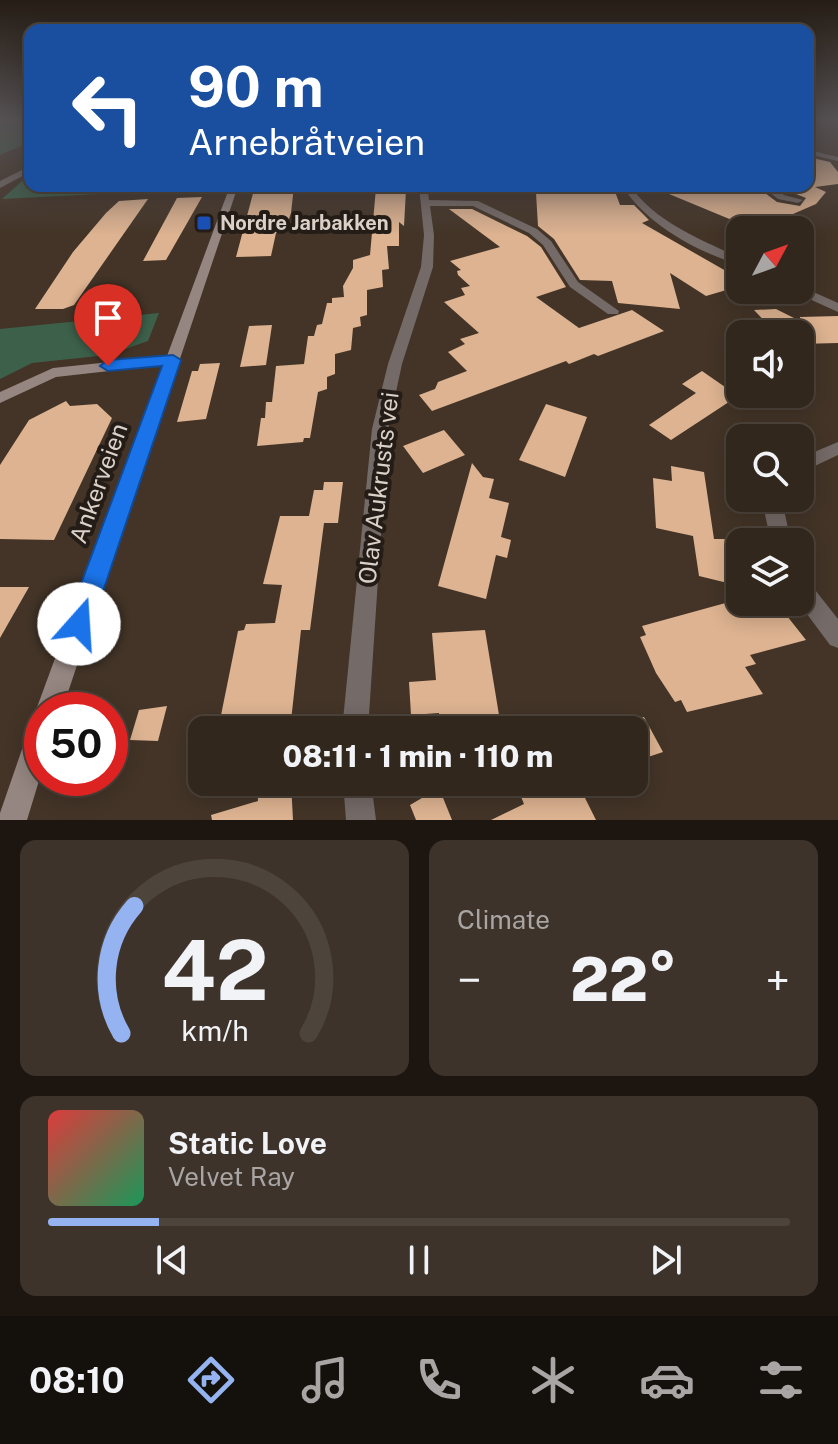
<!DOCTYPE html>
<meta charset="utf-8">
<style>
body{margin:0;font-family:"Public Sans",sans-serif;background:#3d332a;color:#f1f3f6;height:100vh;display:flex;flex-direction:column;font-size:30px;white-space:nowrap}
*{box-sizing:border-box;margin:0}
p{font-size:26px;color:#a8a5a4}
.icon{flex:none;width:44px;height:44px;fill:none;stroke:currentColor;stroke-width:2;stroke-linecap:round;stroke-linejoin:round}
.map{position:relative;height:820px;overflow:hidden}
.side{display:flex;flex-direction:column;gap:20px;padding:20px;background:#1c1510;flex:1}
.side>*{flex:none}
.guide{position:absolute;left:24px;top:24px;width:790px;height:168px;border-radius:16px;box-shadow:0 4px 20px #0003,0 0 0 2px #4d443b;background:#1a4fa0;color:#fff;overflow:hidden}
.needle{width:52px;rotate:49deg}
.fabs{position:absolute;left:726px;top:216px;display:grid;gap:16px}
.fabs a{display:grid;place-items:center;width:88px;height:88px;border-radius:16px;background:#32271d;box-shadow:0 4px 20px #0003,0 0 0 2px #4d443b;font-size:40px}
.speed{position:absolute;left:24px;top:692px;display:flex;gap:16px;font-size:40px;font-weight:700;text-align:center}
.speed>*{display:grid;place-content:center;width:104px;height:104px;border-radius:50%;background:#32271d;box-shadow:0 4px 20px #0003,0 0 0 2px #4d443b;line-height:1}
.speed .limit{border:12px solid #d22;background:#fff;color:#111}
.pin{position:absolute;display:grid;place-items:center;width:68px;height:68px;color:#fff;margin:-82px -34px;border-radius:50% 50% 50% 0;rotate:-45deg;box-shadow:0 0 8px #0007}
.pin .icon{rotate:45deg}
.me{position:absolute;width:88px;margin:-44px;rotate:19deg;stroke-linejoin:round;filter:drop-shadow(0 0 6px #0008)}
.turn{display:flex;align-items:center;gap:28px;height:168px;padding:0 32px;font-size:36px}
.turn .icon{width:104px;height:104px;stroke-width:2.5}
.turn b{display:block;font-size:56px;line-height:68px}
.big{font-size:60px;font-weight:800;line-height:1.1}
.side .card{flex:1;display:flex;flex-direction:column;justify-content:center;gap:12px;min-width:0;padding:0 28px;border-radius:16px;background:#3d332a}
.side .dial{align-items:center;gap:0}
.dial svg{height:208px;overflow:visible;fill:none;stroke:#4d443b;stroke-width:7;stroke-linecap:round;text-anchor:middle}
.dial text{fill:#f1f3f6;stroke:none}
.song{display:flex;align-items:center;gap:24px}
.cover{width:96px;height:96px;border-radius:12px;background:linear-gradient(135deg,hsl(0 70% 55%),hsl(150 70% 35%))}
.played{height:8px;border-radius:4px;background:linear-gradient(90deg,#95b2f1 15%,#4d443b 15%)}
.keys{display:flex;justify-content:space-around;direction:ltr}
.heat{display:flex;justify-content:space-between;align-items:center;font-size:44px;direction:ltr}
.side .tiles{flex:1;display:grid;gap:20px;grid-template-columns:1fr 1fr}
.card:last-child{grid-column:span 2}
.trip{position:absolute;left:188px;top:716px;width:460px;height:80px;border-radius:16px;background:#32271d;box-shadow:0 4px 20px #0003,0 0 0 2px #4d443b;font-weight:800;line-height:80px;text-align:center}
.menu{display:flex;height:128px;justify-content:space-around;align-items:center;background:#14100c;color:#a8a5a4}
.menu .icon{width:56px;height:56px}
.menu .selected{color:#95b2f1}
.menu b{font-size:36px;color:#f1f3f6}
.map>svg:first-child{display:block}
.green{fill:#3d604a}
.building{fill:#ddb391}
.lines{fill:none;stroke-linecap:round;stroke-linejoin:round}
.street{fill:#746a67;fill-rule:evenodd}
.secondary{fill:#958681;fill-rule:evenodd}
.route{fill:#1a73e8;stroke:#114b97;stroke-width:2}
.transit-dot{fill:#1a4fb4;stroke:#241d17;stroke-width:3}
.labels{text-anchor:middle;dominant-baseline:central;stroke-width:8;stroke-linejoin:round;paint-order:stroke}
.far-poi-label{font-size:20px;font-weight:bold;fill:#dbd1c9;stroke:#241d17;text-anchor:start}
.street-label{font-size:24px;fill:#dbd1c9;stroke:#241d17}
</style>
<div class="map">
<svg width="838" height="820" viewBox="0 0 838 820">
<rect width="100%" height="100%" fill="#433427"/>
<!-- green -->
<g class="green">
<polygon points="0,120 30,120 30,142 0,155"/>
<polygon points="30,174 30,186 102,186 99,194 2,199"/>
<polygon points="159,313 148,341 108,355 32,363 0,379 0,329"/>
</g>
<!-- building -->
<g class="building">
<polygon points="808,157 830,162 838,172 838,184 815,187 826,192 816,204 756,230 657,189 663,186 752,192 761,190 777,202 800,206 806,198 776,186 808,186"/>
<polygon points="255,186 294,186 291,213 284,233 276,233 271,256 236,257"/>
<polygon points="545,186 614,189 620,205 634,205 649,220 642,223 740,279 740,286 706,296 670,273 680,309 618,303 612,281 580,280 554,239 538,226 536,193 545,194"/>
<polygon points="376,188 406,190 404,226 399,222 399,246 387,246 389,269 382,270 383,287 367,290 367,315 360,317 361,326 353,328 351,350 335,354 335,374 327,377 327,389 318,392 310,438 304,438 303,442 257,446 261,418 265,418 266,402 272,402 276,366 304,364 308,336 314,336 317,325 322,324 327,303 332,303 332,298 344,297 343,286 353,268 353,260 370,255"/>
<polygon points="202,197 166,260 143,261 177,198"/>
<polygon points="148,199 74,305 63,309 35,309 73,252 106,213 119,201"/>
<polygon points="449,209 472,209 527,236 541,247 566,287 536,297 579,328 632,310 664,331 598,356 594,354 569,364 566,361 432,411 419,395 435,389 438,382 467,371 448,352 465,344 460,339 479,333 444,302 465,295 461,288 470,286 458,275 457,271 461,270 450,261 500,247"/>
<polygon points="776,309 800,321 800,317 838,316 838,343 800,344 800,334 777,334 754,310"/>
<polygon points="272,325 266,365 240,367 249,326"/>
<polygon points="220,363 206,419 177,422 192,371 198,371 200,364"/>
<polygon points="702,371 738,396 671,440 649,425 696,393 682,384"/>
<polygon points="66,401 70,406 97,404 112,418 54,540 0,539 0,465 29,420"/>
<polygon points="546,404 587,417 565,477 519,460"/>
<polygon points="444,430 465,455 423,473 403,446"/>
<polygon points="472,463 483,477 494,479 489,498 509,503 501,537 511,540 507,558 496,555 486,599 438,586"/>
<polygon points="671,466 704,472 714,539 733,539 740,586 699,576 693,536 656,528 653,478 672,481"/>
<polygon points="324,482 343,482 338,523 324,523 310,630 301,630 290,730 218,730 238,631 244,630 246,624 275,623 282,585 263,584 280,516 309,516 314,490 323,490"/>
<polygon points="0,587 29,587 0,638"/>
<polygon points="740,599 740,608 776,602 806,640 750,655 756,664 745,667 763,694 687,712 681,700 675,702 656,673 640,637 646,635 642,626"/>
<polygon points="485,630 499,715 439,720 439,713 411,715 409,682 436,680 432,633"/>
<polygon points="167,706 158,741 130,740 139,710"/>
<polygon points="644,717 663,752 645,758 627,722"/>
<polygon points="257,782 291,782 293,820 212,820 211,815 258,801"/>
<polygon points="515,782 577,782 596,820 491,820 524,804"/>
<polygon points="439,788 452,820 416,820 410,805"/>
</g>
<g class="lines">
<!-- street -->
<g class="street">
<polygon points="808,150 838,157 838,161 808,154"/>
<polygon points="30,166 30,172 0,188 0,181"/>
<polygon points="419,186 427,186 429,200 478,201 537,229 551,241 578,282 619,311 618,314 608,314 570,287 543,245 529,233 473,206 430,206 434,235 433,267 402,364 388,429 368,730 342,730 372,429 388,364 421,267 424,235"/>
<path d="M622,186H630C657,223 700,239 740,258V265C695,251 648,225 622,186Z"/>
<polygon points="761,186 771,186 784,195 803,200 798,203 778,199"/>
<polygon points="800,286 838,303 838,312 796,293 794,290 800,290"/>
<polygon points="838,442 838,455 800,473 800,458"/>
<polygon points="767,498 786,498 783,505 791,542 771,542 763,505"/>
<polygon points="800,578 808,581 838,619 838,648 830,645 798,602 800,602"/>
<polygon points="343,782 371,782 376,820 346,820"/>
</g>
<!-- secondary -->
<polygon class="secondary" points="230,186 238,186 62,710 42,710 42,771 27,820 0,820 0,813 29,729 33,720 39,717 36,710 163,365 56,377 0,403 0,392 53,368 167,356"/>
</g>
<!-- sky -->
<linearGradient id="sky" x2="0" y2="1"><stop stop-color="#251d15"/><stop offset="0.51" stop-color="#555052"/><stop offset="1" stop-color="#555052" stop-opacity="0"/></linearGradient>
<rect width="838" height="235" fill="url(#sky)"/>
<!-- route -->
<polygon class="route" points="173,355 181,360 92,624 89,633 79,637 70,633 66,624 162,366 108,371 100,366 108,360"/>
<!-- markers -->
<rect class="transit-dot" x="196" y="215" width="16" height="16" rx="4"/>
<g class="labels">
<!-- far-poi labels -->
<g class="far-poi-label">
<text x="220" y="223">Nordre Jarbakken</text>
</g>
<!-- street labels -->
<g class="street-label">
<text transform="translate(98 483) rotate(-70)">Ankerveien</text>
<text transform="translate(378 488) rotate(-83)">Olav Aukrusts vei</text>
</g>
</g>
</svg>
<div class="fabs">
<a><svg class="needle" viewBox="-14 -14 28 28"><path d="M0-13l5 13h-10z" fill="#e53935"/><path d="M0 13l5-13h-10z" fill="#a8a5a4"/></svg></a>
<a><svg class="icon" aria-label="sound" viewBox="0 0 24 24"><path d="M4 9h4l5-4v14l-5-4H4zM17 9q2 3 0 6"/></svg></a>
<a><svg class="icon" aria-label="search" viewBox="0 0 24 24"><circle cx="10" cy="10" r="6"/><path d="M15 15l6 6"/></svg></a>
<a><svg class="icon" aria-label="layers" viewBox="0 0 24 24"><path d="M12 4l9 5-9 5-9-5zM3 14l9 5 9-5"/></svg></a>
</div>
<div class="speed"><div class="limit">50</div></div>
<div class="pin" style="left:108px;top:366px;background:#d93025"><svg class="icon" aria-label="arrive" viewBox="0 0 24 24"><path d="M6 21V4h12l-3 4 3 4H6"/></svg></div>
<svg class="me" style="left:79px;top:624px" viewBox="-20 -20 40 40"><circle r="19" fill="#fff"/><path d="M0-13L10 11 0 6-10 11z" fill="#1a73e8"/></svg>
<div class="trip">08:11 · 1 min · 110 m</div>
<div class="guide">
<div class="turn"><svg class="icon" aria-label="left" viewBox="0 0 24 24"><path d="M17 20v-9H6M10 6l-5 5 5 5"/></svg><div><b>90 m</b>Arnebråtveien</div></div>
</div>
</div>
<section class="side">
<div class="tiles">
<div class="card dial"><svg viewBox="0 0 100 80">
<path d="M14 69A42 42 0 1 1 86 69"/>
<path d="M14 69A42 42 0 0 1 19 20" stroke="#95b2f1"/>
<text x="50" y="56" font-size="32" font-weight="700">42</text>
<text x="50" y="72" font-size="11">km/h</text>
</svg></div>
<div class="card"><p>Climate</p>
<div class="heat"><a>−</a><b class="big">22°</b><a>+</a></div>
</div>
<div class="card">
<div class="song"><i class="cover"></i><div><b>Static Love</b><p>Velvet Ray</p></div></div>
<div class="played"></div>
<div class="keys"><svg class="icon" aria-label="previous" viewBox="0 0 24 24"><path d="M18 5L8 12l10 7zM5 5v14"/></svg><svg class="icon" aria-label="pause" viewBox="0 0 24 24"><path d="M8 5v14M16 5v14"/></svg><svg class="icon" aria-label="next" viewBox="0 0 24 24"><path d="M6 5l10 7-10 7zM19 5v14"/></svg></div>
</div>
</div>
</section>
<nav class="menu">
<b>08:10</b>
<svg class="icon selected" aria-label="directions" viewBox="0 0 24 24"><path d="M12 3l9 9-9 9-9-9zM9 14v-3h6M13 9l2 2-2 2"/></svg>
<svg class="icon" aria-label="music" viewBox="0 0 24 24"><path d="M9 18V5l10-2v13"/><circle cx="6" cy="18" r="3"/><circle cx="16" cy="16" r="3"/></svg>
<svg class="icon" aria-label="phone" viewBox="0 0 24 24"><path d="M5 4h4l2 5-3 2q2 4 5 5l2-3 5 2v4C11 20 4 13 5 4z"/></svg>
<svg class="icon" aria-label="climate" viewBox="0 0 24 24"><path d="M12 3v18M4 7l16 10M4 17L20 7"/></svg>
<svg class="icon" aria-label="car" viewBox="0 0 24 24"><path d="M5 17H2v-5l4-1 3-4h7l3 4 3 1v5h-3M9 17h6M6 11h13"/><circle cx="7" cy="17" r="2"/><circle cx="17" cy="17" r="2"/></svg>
<svg class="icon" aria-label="filters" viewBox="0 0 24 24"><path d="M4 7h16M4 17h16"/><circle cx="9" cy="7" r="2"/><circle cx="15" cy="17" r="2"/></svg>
</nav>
